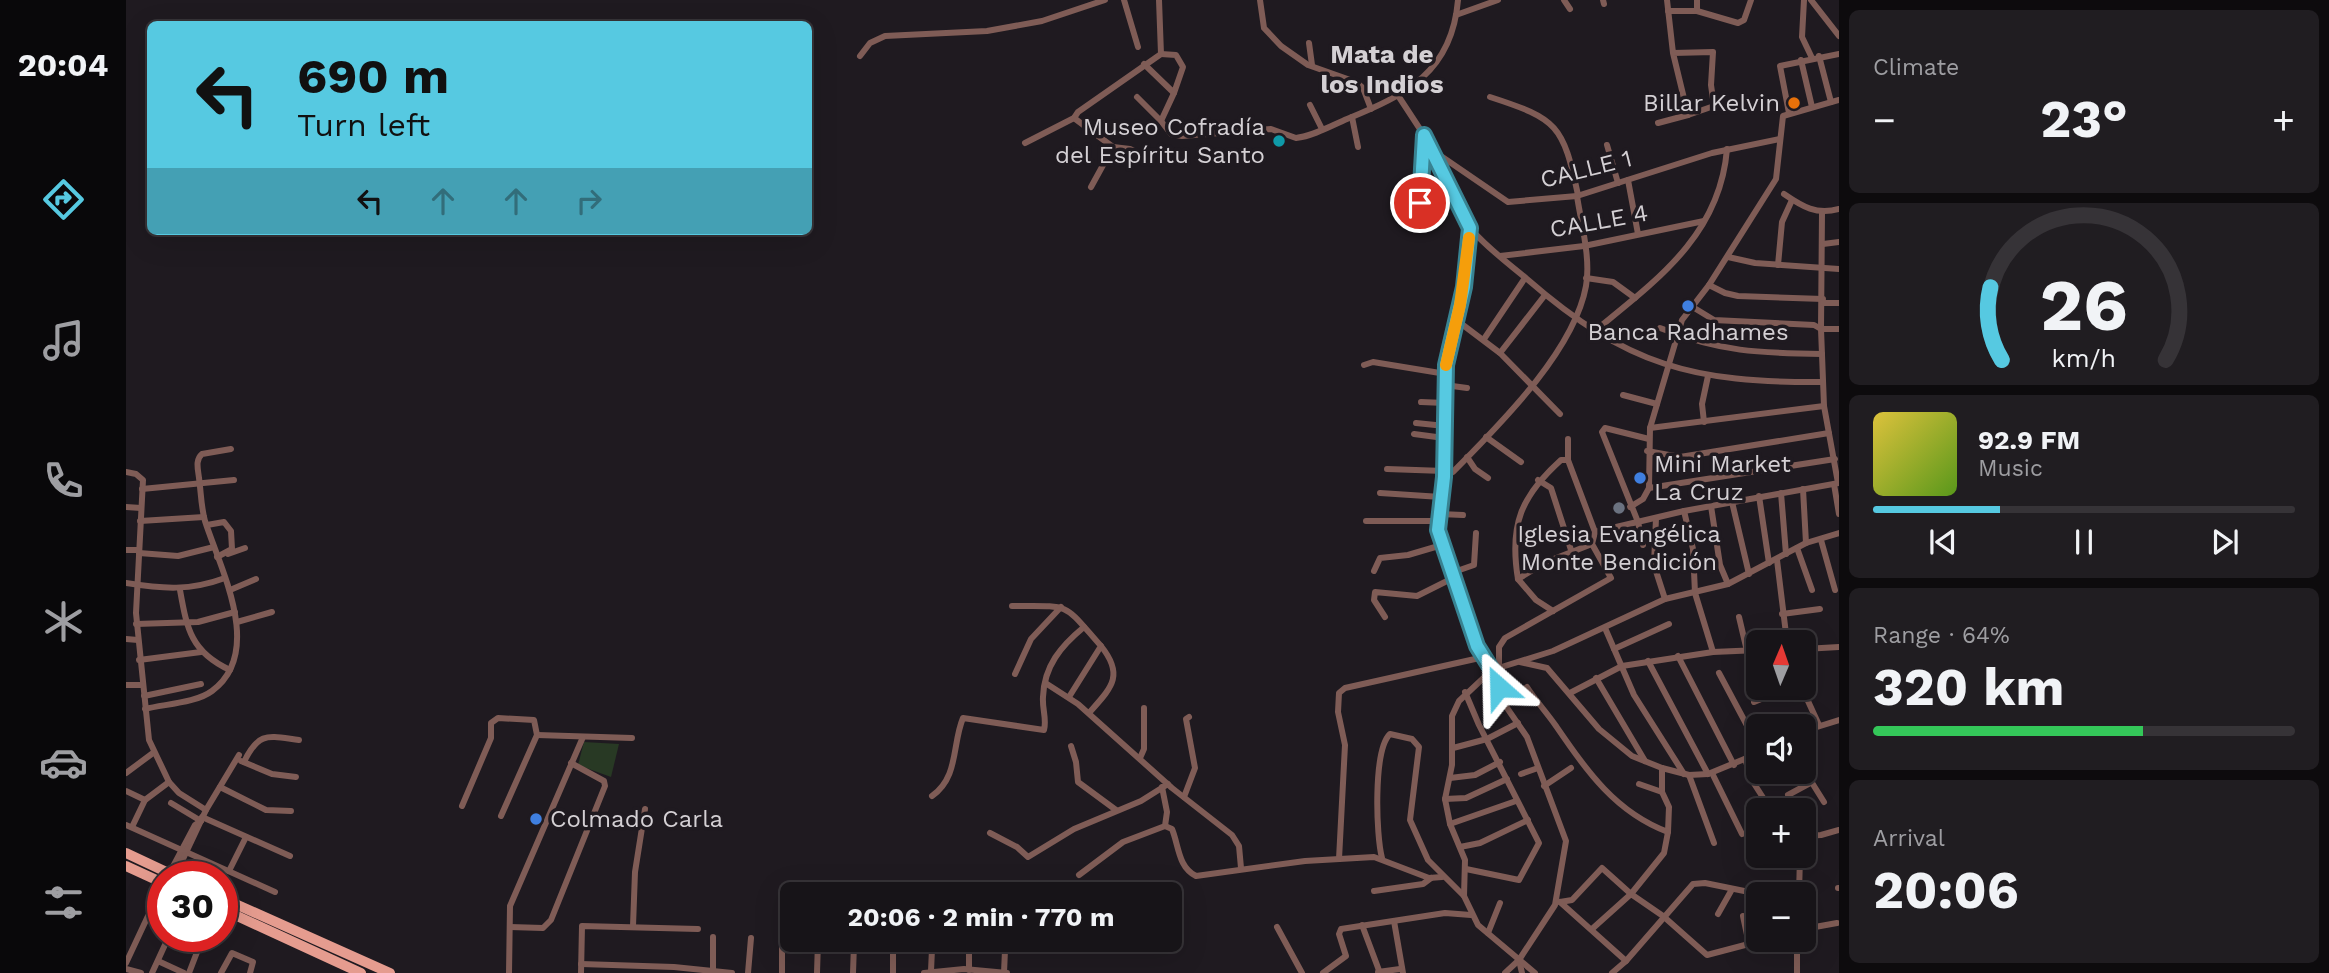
<!DOCTYPE html>
<meta charset="utf-8">
<style>
body{margin:0;font-family:"Work Sans",sans-serif;background:#201d21;color:#f1f3f6;height:100vh;display:flex;flex-direction:column;font-size:26px;white-space:nowrap}
*{box-sizing:border-box;margin:0}
p{font-size:23px;color:#9e9ea2}
.icon{flex:none;width:38px;height:38px;fill:none;stroke:currentColor;stroke-width:2;stroke-linecap:round;stroke-linejoin:round}
.map{position:relative;flex:1;overflow:hidden}
.sheet{display:flex;flex-direction:column;gap:10px;padding:10px;background:#0d0b0d;width:490px}
.sheet>*{flex:none}
.hud{position:absolute;left:21px;top:21px;width:665px;height:214px;border-radius:10px;box-shadow:0 7px 28px #0002,0 0 0 2px #363337;background:#56c9e1;color:#111;overflow:hidden}
.needle{width:46px;rotate:2deg}
.fabs{position:absolute;left:1620px;top:630px;display:grid;gap:14px}
.fabs a{display:grid;place-items:center;width:70px;height:70px;border-radius:10px;background:#171418;box-shadow:0 7px 28px #0002,0 0 0 2px #363337;font-size:35px}
.speed{position:absolute;left:21px;top:861px;display:flex;gap:14px;font-size:35px;font-weight:700;text-align:center}
.speed>*{display:grid;place-content:center;width:91px;height:91px;border-radius:50%;background:#171418;box-shadow:0 7px 28px #0002,0 0 0 2px #363337;line-height:1}
.speed .limit{border:10px solid #d22;background:#fff;color:#111}
.pin{position:absolute;display:grid;place-items:center;width:60px;height:60px;color:#fff;margin:-30px;border:4px solid #fff;border-radius:50%;box-shadow:0 2px 7px #0007}
.me{position:absolute;width:77px;margin:-38px;rotate:335deg;stroke-linejoin:round;filter:drop-shadow(0 0 5px #0008)}
.turn{display:flex;align-items:center;gap:24px;height:147px;padding:0 35px;font-size:32px}
.turn .icon{width:91px;height:91px;stroke-width:2.5}
.turn b{display:block;font-size:49px;line-height:60px}
.lanes{display:flex;align-items:center;height:66px;padding:0 35px;background:#0003;justify-content:center;gap:35px;direction:ltr}
.lanes .off{opacity:.35}
.big{font-size:52px;font-weight:700;line-height:1.1}
.sheet .widget{flex:1;display:flex;flex-direction:column;justify-content:center;gap:10px;min-width:0;padding:0 24px;border-radius:10px;background:#201d21}
.sheet .dial{align-items:center;gap:0}
.dial svg{height:182px;overflow:visible;fill:none;stroke:#363337;stroke-width:7;stroke-linecap:round;text-anchor:middle}
.dial text{fill:#f1f3f6;stroke:none}
.song{display:flex;align-items:center;gap:21px}
.cover{width:84px;height:84px;border-radius:10px;background:linear-gradient(135deg,hsl(50 70% 55%),hsl(90 70% 35%))}
.played{height:7px;border-radius:4px;background:linear-gradient(90deg,#56c9e1 30%,#363337 30%)}
.keys{display:flex;justify-content:space-around;direction:ltr}
.heat{display:flex;justify-content:space-between;align-items:center;font-size:38px;direction:ltr}
.charge{height:10px;border-radius:5px;background:linear-gradient(90deg,#34c759 64%,#363337 0)}
.trip{position:absolute;left:654px;top:882px;width:402px;height:70px;border-radius:10px;background:#171418;box-shadow:0 7px 28px #0002,0 0 0 2px #363337;font-weight:700;line-height:70px;text-align:center}
main{display:flex;flex:1;min-height:0}
.tabs{display:flex;flex-direction:column;width:126px;justify-content:space-around;align-items:center;background:#09080a;color:#9e9ea2}
.tabs .icon{width:49px;height:49px}
.tabs .on{color:#56c9e1}
.tabs b{font-size:32px;color:#f1f3f6}
.map>svg:first-child{display:block}
.green{fill:#283924}
.lines{fill:none;stroke-linecap:round;stroke-linejoin:round}
.minor{stroke:#7f5c56;stroke-width:6}
.primary{stroke:#e59c8f;stroke-width:10}
.route-casing{stroke:#388392;stroke-width:18}
.route{stroke:#56c9e1;stroke-width:12}
.slow{stroke:#f59e0b;stroke-width:12}
.food-dot{fill:#e8710a;stroke:#1f1a20;stroke-width:2.5}
.culture-dot{fill:#0f9aa8;stroke:#1f1a20;stroke-width:2.5}
.shop-dot{fill:#3f7fe0;stroke:#1f1a20;stroke-width:2.5}
.worship-dot{fill:#6b7280;stroke:#1f1a20;stroke-width:2.5}
.labels{text-anchor:middle;dominant-baseline:central;stroke-width:7;stroke-linejoin:round;paint-order:stroke}
.poi-label{font-size:24px;fill:#d4d0d4;stroke:#1f1a20;text-anchor:end}
.street-label{font-size:24px;fill:#d4d0d4;stroke:#1f1a20}
.neighbourhood-label{font-size:26px;font-weight:bold;fill:#d4d0d4;stroke:#1f1a20}
</style>
<main>
<nav class="tabs">
<b>20:04</b>
<svg class="icon on" aria-label="directions" viewBox="0 0 24 24"><path d="M12 3l9 9-9 9-9-9zM9 14v-3h6M13 9l2 2-2 2"/></svg>
<svg class="icon" aria-label="music" viewBox="0 0 24 24"><path d="M9 18V5l10-2v13"/><circle cx="6" cy="18" r="3"/><circle cx="16" cy="16" r="3"/></svg>
<svg class="icon" aria-label="phone" viewBox="0 0 24 24"><path d="M5 4h4l2 5-3 2q2 4 5 5l2-3 5 2v4C11 20 4 13 5 4z"/></svg>
<svg class="icon" aria-label="climate" viewBox="0 0 24 24"><path d="M12 3v18M4 7l16 10M4 17L20 7"/></svg>
<svg class="icon" aria-label="car" viewBox="0 0 24 24"><path d="M5 17H2v-5l4-1 3-4h7l3 4 3 1v5h-3M9 17h6M6 11h13"/><circle cx="7" cy="17" r="2"/><circle cx="17" cy="17" r="2"/></svg>
<svg class="icon" aria-label="filters" viewBox="0 0 24 24"><path d="M4 7h16M4 17h16"/><circle cx="9" cy="7" r="2"/><circle cx="15" cy="17" r="2"/></svg>
</nav>
<div class="map">
<svg width="1713" height="973" viewBox="0 0 1713 973">
<rect width="100%" height="100%" fill="#1f1a20"/>
<!-- green -->
<polygon class="green" points="458,742 493,744 485,777 452,765"/>
<g class="lines">
<!-- minor -->
<g class="minor">
<polyline points="998,0 1012,47"/>
<polyline points="1134,0 1138,28 1155,46 1182,65 1230,82 1237,88 1245,109"/>
<polyline points="1438,0 1444,9"/>
<polyline points="1477,0 1478,4"/>
<polyline points="1541,0 1547,53 1562,115 1588,106 1585,85 1587,52 1547,53"/>
<polyline points="1678,0 1676,37 1686,58"/>
<polyline points="1685,0 1713,36"/>
<polyline points="1542,11 1571,11 1612,23 1618,20 1625,0"/>
<polyline points="1571,11 1571,0"/>
<polyline points="1330,15 1372,0"/>
<polyline points="1183,43 1186,65"/>
<polyline points="734,56 744,43 759,36 861,31 916,21 979,0"/>
<polyline points="1693,56 1705,102"/>
<polyline points="1675,60 1686,107"/>
<polyline points="1018,64 1048,93 1057,67 1050,55 1035,54"/>
<polyline points="1011,97 1035,121 1048,93"/>
<polyline points="1273,97 1309,152 1382,202 1451,196 1586,153 1654,139"/>
<path d="M1364,97C1432,119 1437,125 1452,195"/>
<polyline points="1184,105 1196,129"/>
<polyline points="1663,113 1654,66 1713,54"/>
<polyline points="1226,117 1232,147"/>
<polyline points="948,118 987,147 1004,149 1023,158"/>
<path d="M1035,121L1045,134L1056,136L1145,129L1170,138C1187,136 1205,126 1221,119C1280,95 1326,72 1332,0"/>
<polyline points="1532,123 1562,115"/>
<polyline points="899,143 948,118 952,112 1035,54 1033,0"/>
<polyline points="1481,145 1492,183"/>
<path d="M1309,152C1318,172 1333,214 1345,229C1361,248 1382,263 1401,279C1501,366 1567,383 1697,382"/>
<polyline points="1502,180 1512,234"/>
<polyline points="965,187 987,147"/>
<path d="M1658,194C1677,207 1690,215 1713,209"/>
<polyline points="1696,213 1695,329 1698,406 1712,483"/>
<polyline points="1294,221 1298,136"/>
<polyline points="1344,228 1341,268 1320,364 1318,477 1312,530 1351,646 1366,670 1379,705 1401,737 1440,841 1429,905 1393,960 1379,973"/>
<polyline points="1697,244 1713,242"/>
<polyline points="1374,256 1458,246 1578,221"/>
<polyline points="1602,257 1629,263 1713,269"/>
<polyline points="1652,265 1656,222 1666,200"/>
<polyline points="1460,278 1487,282 1509,298"/>
<polyline points="1583,285 1599,293 1612,296 1697,299"/>
<polyline points="1697,303 1713,303"/>
<polyline points="1565,306 1588,320 1688,325 1695,329 1713,329"/>
<polyline points="1329,319 1374,353 1434,414"/>
<path d="M1534,328C1595,352 1632,353 1696,354"/>
<path d="M1470,330C1531,280 1594,235 1601,149"/>
<polyline points="1358,339 1399,278"/>
<polyline points="1374,353 1419,295"/>
<polyline points="1238,365 1247,362 1320,374"/>
<polyline points="1319,385 1341,388"/>
<polyline points="1497,395 1531,404"/>
<polyline points="1295,402 1319,403"/>
<polyline points="1578,422 1576,404 1582,376"/>
<polyline points="1290,423 1319,426"/>
<polyline points="1524,428 1698,406"/>
<polyline points="1288,434 1318,438"/>
<polyline points="1360,437 1395,462"/>
<polyline points="1521,451 1554,457 1703,433"/>
<polyline points="1341,457 1349,469 1362,478"/>
<polyline points="1261,469 1318,471"/>
<polyline points="0,472 10,474 17,480 10,613 23,740 43,782 53,793 80,810"/>
<path d="M1318,477L1327,472C1372,426 1448,352 1460,286C1465,258 1455,223 1451,196"/>
<polyline points="1412,480 1425,488 1446,553"/>
<polyline points="1708,484 1713,514"/>
<polyline points="1523,488 1709,459"/>
<polyline points="16,489 108,480"/>
<polyline points="1677,489 1680,543"/>
<polyline points="1254,493 1315,497"/>
<polyline points="1655,493 1660,554"/>
<polyline points="1633,496 1643,563"/>
<polyline points="1606,502 1623,574"/>
<polyline points="1585,506 1594,565 1602,584"/>
<polyline points="0,507 15,508"/>
<polyline points="1504,507 1517,499 1523,488 1524,428 1556,320 1583,285 1650,179 1657,116 1713,100"/>
<polyline points="1558,511 1567,549 1569,593 1587,652"/>
<polyline points="1314,514 1337,515"/>
<polyline points="1530,518 1528,565 1539,599"/>
<polyline points="14,521 78,517"/>
<polyline points="1240,521 1313,521"/>
<polyline points="81,525 98,522 105,531 106,549 91,557"/>
<polyline points="1469,532 1558,511 1713,483"/>
<polyline points="1695,540 1709,590"/>
<polyline points="1517,545 1512,522 1476,432 1479,428 1523,439"/>
<polyline points="1671,548 1686,590"/>
<polyline points="0,550 13,550"/>
<polyline points="13,553 52,556 88,547"/>
<polyline points="102,554 119,548"/>
<polyline points="1651,560 1661,642"/>
<polyline points="1248,571 1254,558 1282,555 1316,545"/>
<polyline points="1325,573 1348,565 1350,533"/>
<path d="M1392,579C1383,525 1395,496 1435,460H1442"/>
<path d="M0,583C37,589 64,591 99,578"/>
<path d="M54,590C61,629 65,652 104,670"/>
<polyline points="104,590 130,579"/>
<path d="M886,606C947,606 936,602 975,646L943,697"/>
<polyline points="1427,611 1410,600 1392,579 1420,562 1466,544"/>
<polyline points="1656,614 1694,609"/>
<polyline points="1259,617 1248,600 1249,592 1291,596 1327,578"/>
<polyline points="1613,617 1621,651"/>
<polyline points="111,622 146,612"/>
<polyline points="10,624 72,622 109,612"/>
<polyline points="1479,628 1508,695 1558,774"/>
<polyline points="0,639 12,640"/>
<polyline points="1488,649 1543,624"/>
<polyline points="1678,649 1713,647"/>
<polyline points="1552,656 1608,765"/>
<polyline points="13,660 75,652"/>
<polyline points="1522,661 1582,774"/>
<polyline points="1394,662 1421,668 1473,729 1506,756 1536,768 1563,775 1582,774 1633,753"/>
<polyline points="1373,668 1373,647 1379,638 1485,578 1466,544 1469,532 1442,460 1442,439"/>
<polyline points="1593,673 1633,748"/>
<polyline points="889,674 905,639 935,607"/>
<polyline points="1470,678 1519,761"/>
<polyline points="921,684 952,704 1046,788 1106,835 1113,846 1115,868"/>
<polyline points="0,685 16,685"/>
<path d="M1401,687C1410,701 1421,713 1430,726C1461,771 1489,812 1542,832L1543,807L1536,792V768"/>
<polyline points="1676,688 1693,725"/>
<polyline points="1339,692 1353,725 1413,843 1393,880 1340,869"/>
<polyline points="1444,693 1496,666 1587,652 1633,650"/>
<polyline points="18,696 75,684"/>
<polyline points="1628,702 1662,688"/>
<path d="M19,709C39,704 70,703 86,691C139,652 94,568 79,521C75,507 75,492 73,478C72,469 69,460 76,454L105,449"/>
<path d="M963,713C985,688 999,676 975,646"/>
<polyline points="1678,731 1713,720"/>
<polyline points="411,735 506,738"/>
<polyline points="945,746 950,762 952,782 990,810"/>
<polyline points="1327,748 1361,739 1392,723"/>
<polyline points="1014,758 1018,749 1018,708"/>
<polyline points="1619,759 1627,782 1645,810"/>
<polyline points="115,761 146,774 170,777"/>
<path d="M118,762C133,731 142,736 173,740"/>
<polyline points="1678,770 1698,802"/>
<polyline points="0,773 27,753"/>
<polyline points="1586,773 1616,834"/>
<polyline points="1395,774 1412,768"/>
<polyline points="1563,775 1588,843"/>
<polyline points="1324,778 1349,775 1374,762"/>
<polyline points="1513,784 1536,792"/>
<polyline points="1418,786 1445,768"/>
<polyline points="94,787 140,810 165,811"/>
<polyline points="0,791 19,800"/>
<polyline points="1662,795 1686,782"/>
<path d="M806,796C833,777 826,744 837,718L918,730C921,719 916,709 917,697C918,666 935,646 958,627"/>
<polyline points="1058,797 1069,768 1060,719 1063,717"/>
<polyline points="1319,799 1340,798 1381,779"/>
<polyline points="45,803 75,821"/>
<polyline points="336,806 365,738 365,723 372,718 408,720 411,735 375,816"/>
<polyline points="76,817 164,856"/>
<polyline points="1324,824 1390,801"/>
<polyline points="0,825 149,892"/>
<path d="M1039,826L1046,829C1053,846 1052,867 1070,876L1179,861L1248,857L1303,878L1316,877"/>
<polyline points="6,827 19,800 43,782"/>
<polyline points="864,833 891,847 902,857 948,829 1015,801 1042,784"/>
<polyline points="1678,836 1695,835 1713,830"/>
<polyline points="1334,847 1354,843 1402,820"/>
<path d="M1256,858C1250,836 1247,750 1264,734L1286,739L1293,747L1284,820L1302,860L1338,896"/>
<polyline points="1213,859 1219,745 1212,712 1213,693 1219,688 1358,657"/>
<polyline points="1643,860 1674,864"/>
<polyline points="103,871 120,837"/>
<polyline points="953,875 997,842 1039,826 1041,812 1036,787"/>
<polyline points="42,876 69,825 75,821"/>
<polyline points="49,876 80,810 113,755"/>
<polyline points="1712,888 1713,888"/>
<polyline points="1248,891 1297,884 1305,878"/>
<polyline points="1649,894 1673,893"/>
<polyline points="1673,894 1674,856"/>
<polyline points="1434,902 1446,900 1476,868 1505,894 1538,853 1542,832"/>
<polyline points="1434,902 1500,961"/>
<polyline points="1592,914 1605,891"/>
<polyline points="1617,916 1623,944"/>
<polyline points="1268,921 1277,973"/>
<polyline points="1236,925 1254,973"/>
<polyline points="507,926 509,872 519,809"/>
<polyline points="384,927 417,928 425,920 479,786 478,781 445,763"/>
<polyline points="1151,927 1176,973"/>
<polyline points="1466,929 1505,894 1537,916 1581,955 1638,940"/>
<polyline points="1678,929 1711,923"/>
<polyline points="1362,933 1374,903"/>
<polyline points="587,937 587,970"/>
<polyline points="656,940 656,973"/>
<polyline points="1393,960 1396,973"/>
<polyline points="32,961 58,973"/>
<polyline points="0,963 22,916 37,922"/>
<polyline points="455,964 548,967 606,973"/>
<polyline points="0,969 15,973"/>
<polyline points="843,970 843,948"/>
<polyline points="805,971 806,949"/>
<polyline points="1252,972 1274,969"/>
<polyline points="26,973 43,936"/>
<polyline points="63,973 76,939 72,936"/>
<polyline points="95,973 106,953 127,962 124,973"/>
<polyline points="383,973 384,906 457,737"/>
<polyline points="455,973 456,926 572,929"/>
<polyline points="622,973 625,938"/>
<polyline points="691,973 692,941"/>
<polyline points="727,973 728,944"/>
<polyline points="767,973 767,943"/>
<polyline points="798,973 838,969 881,973"/>
<polyline points="878,973 879,950"/>
<polyline points="1197,973 1220,956 1213,934 1215,929 1319,913 1345,915"/>
<polyline points="1409,973 1352,925 1338,896 1339,860 1324,824 1319,799 1326,765 1326,716 1333,701 1366,670 1427,651 1539,599 1602,584 1680,543 1713,533"/>
<polyline points="1486,973 1500,961 1567,884 1579,883 1633,894"/>
<polyline points="1671,973 1671,940"/>
</g>
<!-- primary -->
<g class="primary">
<polyline points="0,853 51,877"/>
<polyline points="0,866 37,883"/>
<polyline points="96,898 264,973"/>
<polyline points="96,909 235,973"/>
</g>
</g>
<g class="lines">
<!-- route casing -->
<g class="route-casing">
<polyline id="route" points="1294,203 1298,135 1344,228 1338,287 1320,365 1318,477 1312,530 1351,646 1366,670 1373,687"/>
</g>
<!-- route -->
<use href="#route" class="route"/>
<!-- slow -->
<polyline class="slow" points="1320,365 1334,305 1343,238"/>
</g>
<!-- markers -->
<circle class="food-dot" cx="1668" cy="103" r="7"/>
<circle class="culture-dot" cx="1153" cy="141" r="7"/>
<g class="shop-dot">
<circle cx="1562" cy="306" r="7"/>
<circle cx="1514" cy="478" r="7"/>
<circle cx="410" cy="819" r="7"/>
</g>
<circle class="worship-dot" cx="1493" cy="508" r="7"/>
<g class="labels">
<!-- poi labels -->
<g class="poi-label">
<text x="1654" y="103">Billar Kelvin</text>
<text x="1139" y="127">Museo Cofradía<tspan x="1139" dy="28">del Espíritu Santo</tspan></text>
<text x="1562" y="332" text-anchor="middle">Banca Radhames</text>
<text x="1528" y="464" text-anchor="start">Mini Market<tspan x="1528" dy="28">La Cruz</tspan></text>
<text x="1493" y="534" text-anchor="middle">Iglesia Evangélica<tspan x="1493" dy="28">Monte Bendición</tspan></text>
<text x="424" y="819" text-anchor="start">Colmado Carla</text>
</g>
<!-- street labels -->
<g class="street-label">
<text transform="translate(1460 169) rotate(-14)">CALLE 1</text>
<text transform="translate(1473 221) rotate(-10)">CALLE 4</text>
</g>
<!-- neighbourhood labels -->
<g class="neighbourhood-label">
<text x="1256" y="54">Mata de<tspan x="1256" dy="30">los Indios</tspan></text>
</g>
</g>
</svg>
<div class="fabs">
<a><svg class="needle" viewBox="-14 -14 28 28"><path d="M0-13l5 13h-10z" fill="#e53935"/><path d="M0 13l5-13h-10z" fill="#9e9ea2"/></svg></a>
<a><svg class="icon" aria-label="sound" viewBox="0 0 24 24"><path d="M4 9h4l5-4v14l-5-4H4zM17 9q2 3 0 6"/></svg></a>
<a>+</a>
<a>−</a>
</div>
<div class="speed"><div class="limit">30</div></div>
<div class="pin" style="left:1294px;top:203px;background:#d93025"><svg class="icon" aria-label="arrive" viewBox="0 0 24 24"><path d="M6 21V4h12l-3 4 3 4H6"/></svg></div>
<svg class="me" style="left:1373px;top:687px" viewBox="-20 -20 40 40"><path d="M0-17L14 15 0 8-14 15z" fill="#56c9e1" stroke="#fff" stroke-width="4"/></svg>
<div class="trip">20:06 · 2 min · 770 m</div>
<div class="hud">
<div class="turn"><svg class="icon" aria-label="left" viewBox="0 0 24 24"><path d="M17 20v-9H6M10 6l-5 5 5 5"/></svg><div><b>690 m</b>Turn left</div></div>
<div class="lanes"><svg class="icon" aria-label="left" viewBox="0 0 24 24"><path d="M17 20v-9H6M10 6l-5 5 5 5"/></svg><svg class="icon off" aria-label="ahead" viewBox="0 0 24 24"><path d="M12 20V5M6 11l6-6 6 6"/></svg><svg class="icon off" aria-label="ahead" viewBox="0 0 24 24"><path d="M12 20V5M6 11l6-6 6 6"/></svg><svg class="icon off" aria-label="right" viewBox="0 0 24 24"><path d="M7 20v-9h11M14 6l5 5-5 5"/></svg></div>
</div>
</div>
<section class="sheet">
<div class="widget"><p>Climate</p>
<div class="heat"><a>−</a><b class="big">23°</b><a>+</a></div>
</div>
<div class="widget dial"><svg viewBox="0 0 100 80">
<path d="M14 69A42 42 0 1 1 86 69"/>
<path d="M14 69A42 42 0 0 1 9 37" stroke="#56c9e1"/>
<text x="50" y="56" font-size="32" font-weight="700">26</text>
<text x="50" y="72" font-size="11">km/h</text>
</svg></div>
<div class="widget">
<div class="song"><i class="cover"></i><div><b>92.9 FM</b><p>Music</p></div></div>
<div class="played"></div>
<div class="keys"><svg class="icon" aria-label="previous" viewBox="0 0 24 24"><path d="M18 5L8 12l10 7zM5 5v14"/></svg><svg class="icon" aria-label="pause" viewBox="0 0 24 24"><path d="M8 5v14M16 5v14"/></svg><svg class="icon" aria-label="next" viewBox="0 0 24 24"><path d="M6 5l10 7-10 7zM19 5v14"/></svg></div>
</div>
<div class="widget"><p>Range · 64%</p><b class="big">320 km</b><div class="charge"></div></div>
<div class="widget"><p>Arrival</p><b class="big">20:06</b></div>
</section>
</main>
